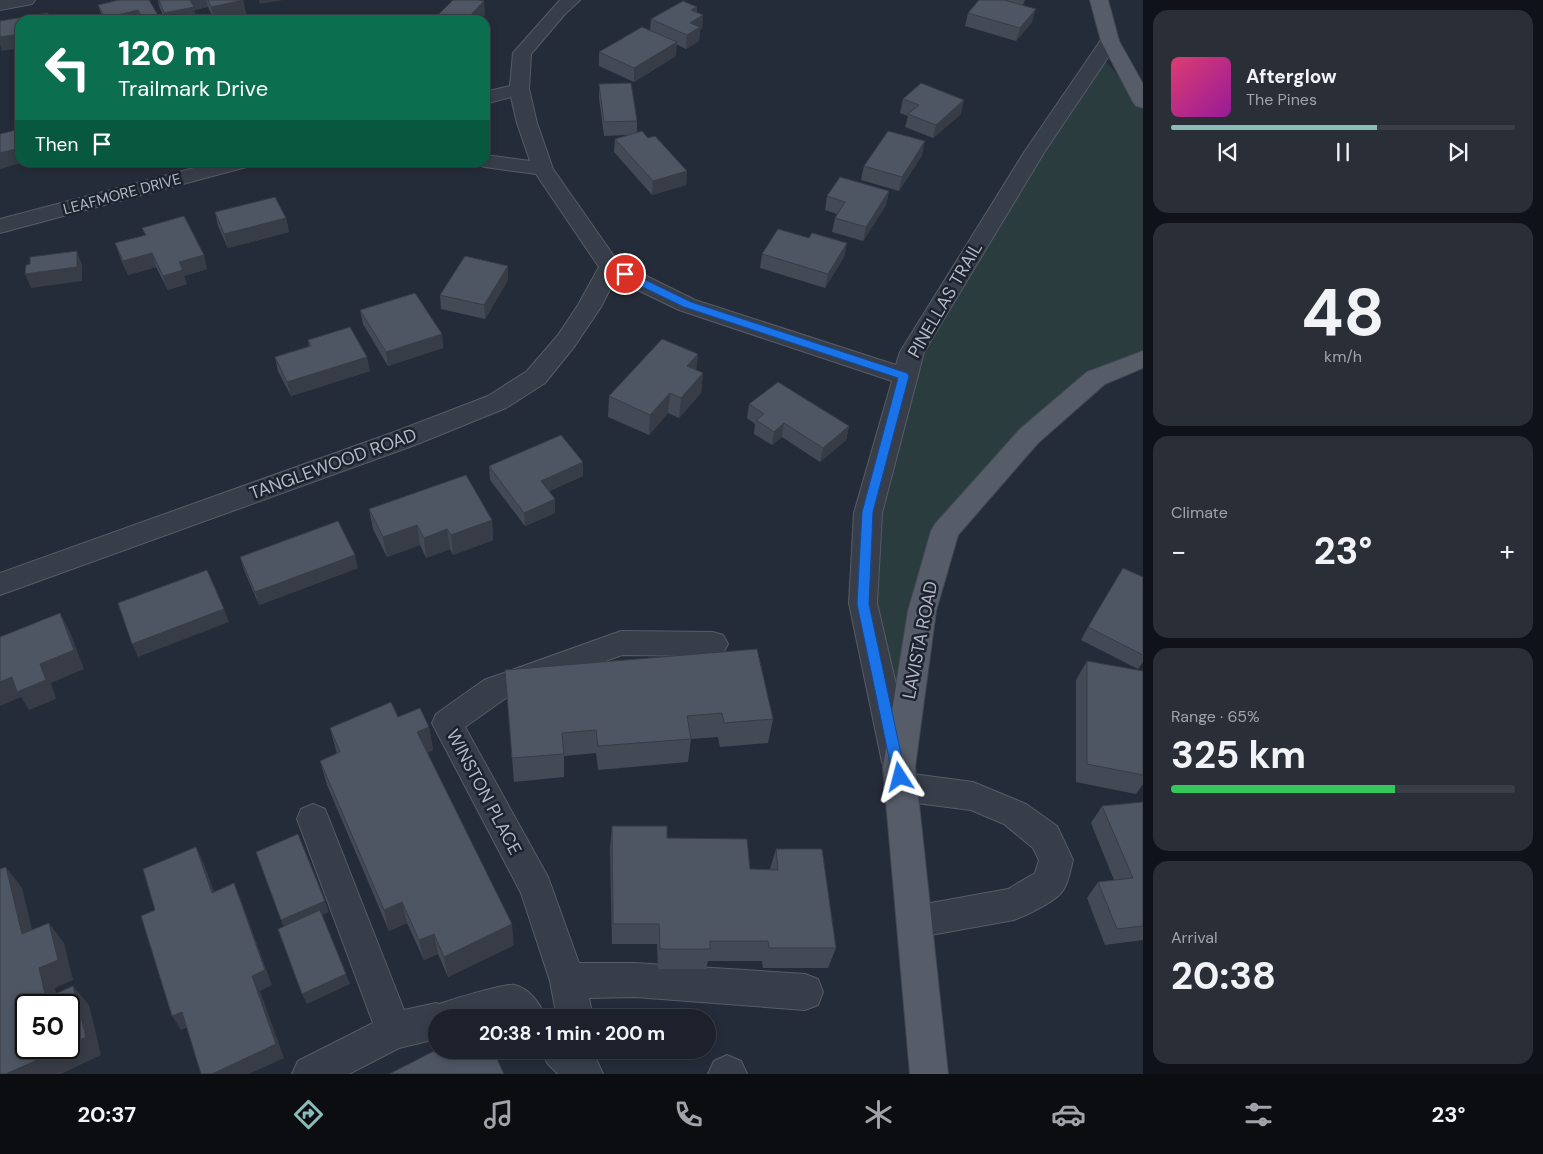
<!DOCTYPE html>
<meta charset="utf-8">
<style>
body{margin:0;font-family:"DM Sans",sans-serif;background:#292e37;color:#f1f3f6;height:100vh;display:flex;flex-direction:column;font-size:19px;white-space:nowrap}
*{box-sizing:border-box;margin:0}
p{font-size:16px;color:#a0a3a9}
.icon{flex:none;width:28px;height:28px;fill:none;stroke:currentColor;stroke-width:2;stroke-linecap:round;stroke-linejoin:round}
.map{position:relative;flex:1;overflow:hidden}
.side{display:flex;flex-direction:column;gap:10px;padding:10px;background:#0f1218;width:400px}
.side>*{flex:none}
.top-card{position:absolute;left:15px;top:15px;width:475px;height:152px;border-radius:15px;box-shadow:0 2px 8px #0003,0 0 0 1px #3a3e47;background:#0b6e4f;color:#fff;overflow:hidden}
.speed{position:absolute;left:15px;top:994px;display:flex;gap:10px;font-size:25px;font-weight:700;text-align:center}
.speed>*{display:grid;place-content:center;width:65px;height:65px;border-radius:50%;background:#1c212b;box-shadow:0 2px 8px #0003,0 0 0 1px #3a3e47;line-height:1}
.speed .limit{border:2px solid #111;border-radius:8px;background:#fff;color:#111}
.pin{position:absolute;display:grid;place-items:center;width:42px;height:42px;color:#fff;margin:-21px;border:2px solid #fff;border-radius:50%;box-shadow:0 1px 5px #0007}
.me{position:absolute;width:55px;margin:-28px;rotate:351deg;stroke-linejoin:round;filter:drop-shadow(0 0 4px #0008)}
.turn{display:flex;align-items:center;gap:18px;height:105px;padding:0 20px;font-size:22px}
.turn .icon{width:65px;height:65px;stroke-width:2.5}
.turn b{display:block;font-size:35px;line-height:42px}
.then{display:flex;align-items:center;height:48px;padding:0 20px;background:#0003;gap:10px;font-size:19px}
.big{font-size:38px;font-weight:700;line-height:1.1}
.side .tile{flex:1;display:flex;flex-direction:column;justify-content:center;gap:8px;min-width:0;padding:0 18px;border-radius:15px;background:#292e37}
.side .dial{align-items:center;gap:0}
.dial b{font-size:65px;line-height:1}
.song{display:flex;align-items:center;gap:15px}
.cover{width:60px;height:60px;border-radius:8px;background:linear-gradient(135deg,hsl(340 70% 55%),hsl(300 70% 35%))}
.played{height:5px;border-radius:2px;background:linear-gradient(90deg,#8bbbb9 60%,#3a3e47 60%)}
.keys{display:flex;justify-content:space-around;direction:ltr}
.heat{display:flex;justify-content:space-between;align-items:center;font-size:28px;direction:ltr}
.charge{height:8px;border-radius:4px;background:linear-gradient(90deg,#34c759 65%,#3a3e47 0)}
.trip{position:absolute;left:428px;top:1009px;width:288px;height:50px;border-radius:25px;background:#1c212b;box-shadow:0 2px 8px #0003,0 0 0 1px #3a3e47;font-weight:700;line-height:50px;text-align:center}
.menu{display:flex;height:80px;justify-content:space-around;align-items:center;background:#0b0d11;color:#a0a3a9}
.menu .icon{width:35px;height:35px}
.menu .active{color:#8bbbb9}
.menu b{font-size:22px;color:#f1f3f6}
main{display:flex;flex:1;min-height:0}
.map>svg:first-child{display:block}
.green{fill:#2b3c3e}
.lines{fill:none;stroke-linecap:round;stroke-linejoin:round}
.minor-casing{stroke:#565c67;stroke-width:2}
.major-casing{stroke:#414752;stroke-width:2}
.minor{fill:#383e49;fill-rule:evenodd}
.major{fill:#565d69;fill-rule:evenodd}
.wall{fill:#434a56}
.shaded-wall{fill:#373c46}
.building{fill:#4e5664;stroke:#373c46}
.route{fill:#1a73e8;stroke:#114b97}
.labels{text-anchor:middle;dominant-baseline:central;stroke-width:5;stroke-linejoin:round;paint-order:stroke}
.far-street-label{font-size:15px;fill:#b4b9c5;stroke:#1d232e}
.street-label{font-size:18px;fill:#b4b9c5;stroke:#1d232e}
</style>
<main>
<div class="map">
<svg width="1143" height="1074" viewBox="0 0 1143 1074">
<rect width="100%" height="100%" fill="#252c39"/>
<!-- green -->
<polygon class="green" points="1105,61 1143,103 1143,359 1096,378 945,531 899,767 863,603 904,376 1035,151"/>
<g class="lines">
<!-- minor casing -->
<g class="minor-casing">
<g id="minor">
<polygon points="0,0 35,0 32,4 0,10"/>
<path d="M560,0H580L565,14L531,54L529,89L537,123L553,169L618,262L695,300L896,365L900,352L1025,151L1103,37L1110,35L1117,37L1119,41L1045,151L924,352L882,513L877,603L914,762L909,772L905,773L973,782L1026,804L1057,826L1073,860C1070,870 1068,887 1060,894C1052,903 1025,916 1014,920L914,938L902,934L897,922L902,910L914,906L1008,889L1035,873L1039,860L1033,848L1004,824L971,810L900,801L889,797L884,787L889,777L895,775L887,772L882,762L849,603L854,513L892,381L679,310L615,279L601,307L574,347L545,383L506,408L415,445L0,595V573L397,431L488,396L527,371L558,335L578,305L599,267L536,174L485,167L478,165L476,162H485V155L530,161L517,123L511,97L485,104V92L510,86L513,53Z"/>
<polygon points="217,162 253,162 250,166 0,233 0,219"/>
<polygon points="621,631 713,632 723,635 728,644 723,653 713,656 622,655 506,698 465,727 548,877 579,963 635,963 805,974 818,979 823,992 818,1005 805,1010 635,997 589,998 593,1018 557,1018 550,981 521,893 432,723 436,714 484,680"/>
<path d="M313,804L325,809L329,819L404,1010L436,1003L439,1004C451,1000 505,983 515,985C530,989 540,1004 546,1018H436V1039L399,1048L349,1074H292L298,1061L373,1023L297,819L301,809Z"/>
<polygon points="542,1050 586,1050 597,1061 603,1074 558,1074 547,1063"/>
<polygon points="727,1055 741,1061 747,1074 708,1074 714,1061"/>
</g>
</g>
<!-- major casing -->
<g class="major-casing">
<g id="major">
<polygon points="1090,0 1108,0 1119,41 1143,84 1143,108 1136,106 1133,102 1101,41"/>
<polygon points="1143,351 1143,368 1105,384 1038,443 958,535 936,611 915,767 948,1074 910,1074 883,767 908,611 931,531 935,524 1020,429 1087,372"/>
</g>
</g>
<!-- minor -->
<use href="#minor" class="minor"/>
<!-- major -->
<use href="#major" class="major"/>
</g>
<!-- wall -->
<g class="wall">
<polygon points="119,0 159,20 103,20 98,5"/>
<polygon points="158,0 243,0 246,14 214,20 208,7 194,10 197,20 165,20 159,6"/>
<polygon points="979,0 1025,0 1023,5 1032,22 1016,41 965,26 968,13"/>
<polygon points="697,7 697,12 703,15 702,28 700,30 699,41 686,49 676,44 676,56 634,82 599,66 599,52 650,31 651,19"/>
<polygon points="599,84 637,121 637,132 648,138 687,171 686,185 652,195 614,152 615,139 627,135 604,136 599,98"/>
<polygon points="903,99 961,114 933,138 905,127 908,116 900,113"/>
<polygon points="922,155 899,191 861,180 864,166"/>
<polygon points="889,191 886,205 863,241 832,232 835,218 837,214 825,210 827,196"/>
<polygon points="215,212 286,218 289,232 228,248 218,226"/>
<polygon points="142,228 207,269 184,276 187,284 168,290 156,267 128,275 120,257 115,243 145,235"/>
<polygon points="809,238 847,243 844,257 825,288 760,268 762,254"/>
<polygon points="508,280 485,319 441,309 440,295"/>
<polygon points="360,310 442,334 443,348 388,366 363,324"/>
<polygon points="308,340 370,371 291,396 278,371 275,357 309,346"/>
<polygon points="698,354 696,370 703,373 701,393 679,418 668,413 649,435 608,417 609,396"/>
<polygon points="749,404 849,426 846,440 820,462 782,437 772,445 754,434 755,424 747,418"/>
<polygon points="583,462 583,476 549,491 555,499 555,513 525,526 490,480 489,466"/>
<polygon points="369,509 492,520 493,540 453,555 450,549 426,558 420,545 387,557 373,529"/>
<polygon points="240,557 358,568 259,605 244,570"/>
<polygon points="1143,577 1143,662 1138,669 1081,640 1088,627"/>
<polygon points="1087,661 1143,671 1143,784 1136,794 1076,782 1076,680"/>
<polygon points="505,670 773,719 768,743 720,747 718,737 691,739 688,762 598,770 596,753 564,756 564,777 514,782"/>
<polygon points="398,717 429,727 433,750 427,753 514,945 448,977 438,954 424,960 407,923 389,931 327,785 320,761 337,754 330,728"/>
<polygon points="1143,802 1143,940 1105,945 1087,898 1098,882 1114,880 1091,823 1102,806"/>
<polygon points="612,826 667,838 750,869 770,869 776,849 836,948 828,968 763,968 762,961 708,961 706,969 658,969 657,944 612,944 610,849"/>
</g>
<!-- shaded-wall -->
<g class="shaded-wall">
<polygon points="190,0 206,0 208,7 194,10 197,20 166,20 164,13"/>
<polygon points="243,0 246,14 214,20 211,7"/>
<polygon points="259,0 283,0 260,4"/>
<polygon points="484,1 485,15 480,20 466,20"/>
<polygon points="697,7 696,19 703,15 702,28 700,30 699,41 686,49 687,35 691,10"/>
<polygon points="1036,9 1032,22 1016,41 1020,28"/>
<polygon points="138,10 141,20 106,20 105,18"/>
<polygon points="158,15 159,20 143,20 143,18"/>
<polygon points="20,34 20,48 2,51 0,45 0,37"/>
<polygon points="677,42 676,56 634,82 634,68"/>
<polygon points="964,100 961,114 933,138 936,125"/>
<polygon points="925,141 922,155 899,191 902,177"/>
<polygon points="20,148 20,162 24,162 0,169 0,153"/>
<polygon points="687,171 686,185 652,195 653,181"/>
<polygon points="889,191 886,205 863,241 866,227"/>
<polygon points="286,218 289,232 228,248 224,234"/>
<polygon points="847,243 844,257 825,288 828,274"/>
<polygon points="77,251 82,265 82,281 31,288 25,274"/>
<polygon points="152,253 156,267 128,275 123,261"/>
<polygon points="204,255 207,269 184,276 187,284 168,290 163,276 179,262"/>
<polygon points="508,266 508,280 485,319 484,305"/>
<polygon points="442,334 443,348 388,366 386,352"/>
<polygon points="698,354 696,374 687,366"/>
<polygon points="367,357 370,371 291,396 287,382"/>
<polygon points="703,373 701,393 679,418 681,398"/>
<polygon points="670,393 668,413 649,435 650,415"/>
<polygon points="784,423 782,437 772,445 774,432"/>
<polygon points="849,426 846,440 820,462 823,448"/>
<polygon points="583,462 583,476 541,495 541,481"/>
<polygon points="555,499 555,513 525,526 524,513"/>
<polygon points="492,520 493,540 453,555 451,535"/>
<polygon points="417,525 420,545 387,557 383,537"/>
<polygon points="447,529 450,549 426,558 424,538"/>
<polygon points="355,555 358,568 259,605 255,592"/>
<polygon points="224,609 229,622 138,657 132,644"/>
<polygon points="60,613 70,632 84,669 51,683 56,699 29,710 21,697 0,706 0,682 40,664"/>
<polygon points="429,727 433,750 421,755 417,732"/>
<polygon points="196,847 204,864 220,909 212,893"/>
<polygon points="6,867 22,888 38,954 22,934"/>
<polygon points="234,883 241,900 272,985 260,991 284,1058 249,1074 212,1074 252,976"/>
<polygon points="325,901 329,912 285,931 281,920"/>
<polygon points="402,902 407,923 389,931 384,910"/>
<polygon points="49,923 64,943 73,980 55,988 59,1005 46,998 39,968"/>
<polygon points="512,924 514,945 448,977 444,957"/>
<polygon points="434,934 438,954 424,960 419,940"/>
<polygon points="346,974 350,984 307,1004 302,994"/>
<polygon points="73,986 89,1005 101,1055 61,1074 6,1074 64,1048 69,1048"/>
<polygon points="182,1012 191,1026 181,1030 172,1016"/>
</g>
<!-- building -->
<g class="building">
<polygon points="119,0 149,0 158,15 143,18 138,10 105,18 98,5"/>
<polygon points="159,0 190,0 194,7 164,13"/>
<polygon points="208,0 243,0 211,7"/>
<polygon points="453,0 478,0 484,1 466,20 433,20"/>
<polygon points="979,0 1004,0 1036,9 1020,28 968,13"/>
<polygon points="683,1 697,7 691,10 703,15 690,23 700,27 687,35 651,19"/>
<polygon points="48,13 49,20 20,20 20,34 0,37 0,21"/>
<polygon points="642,27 677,42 634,68 599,52"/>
<polygon points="631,83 637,121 604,122 599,84"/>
<polygon points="921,83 964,100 936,125 908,114 919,105 903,99"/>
<polygon points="20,129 20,148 0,153 0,134"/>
<polygon points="642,131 648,138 655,136 687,171 653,181 615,139"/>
<polygon points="888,131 925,141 902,177 864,166"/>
<polygon points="840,177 889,191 866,227 835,218 845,202 827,196"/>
<polygon points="275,197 286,218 224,234 215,212"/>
<polygon points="184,216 204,255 179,262 183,270 163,276 152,253 123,261 115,243 146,235 142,228"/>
<polygon points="778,229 809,238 812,233 847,243 828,274 762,254"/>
<polygon points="77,251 77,267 25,274 26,265 30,264 30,257"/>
<polygon points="465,256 508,266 484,305 440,295"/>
<polygon points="415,293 442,334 386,352 360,310"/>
<polygon points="350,327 367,357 287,382 275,357 311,346 308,340"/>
<polygon points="662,339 698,354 687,366 703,373 681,398 670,393 650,415 609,396"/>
<polygon points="778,382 849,426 823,448 784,423 774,432 756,420 764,414 749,404"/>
<polygon points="561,435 583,462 541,481 555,499 524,513 489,466"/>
<polygon points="466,475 492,520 451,535 447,529 424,538 417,525 383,537 369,509"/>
<polygon points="338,521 355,555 255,592 240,557"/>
<polygon points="1123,568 1143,577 1143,655 1088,627"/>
<polygon points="207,570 224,609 132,644 118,603"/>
<polygon points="60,613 74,650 40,664 46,680 17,692 12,677 0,682 0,637"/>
<polygon points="757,649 773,719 724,723 722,713 687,716 691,739 598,746 596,730 562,733 564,754 512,758 505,670"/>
<polygon points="1087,661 1143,671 1143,775 1087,764"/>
<polygon points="391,702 398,717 420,708 429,727 417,732 512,924 444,957 434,934 419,940 402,902 384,910 320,761 340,752 330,728"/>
<polygon points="1143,802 1143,926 1117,929 1098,882 1133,878 1102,806"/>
<polygon points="612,826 667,826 667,838 747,839 750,869 778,870 776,849 822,849 836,948 769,948 768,941 710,941 710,949 660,949 659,924 613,924"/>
<polygon points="298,834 325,901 281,920 256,852"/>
<polygon points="196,847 212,893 234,883 265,970 252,976 276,1044 212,1074 201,1074 182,1012 172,1016 141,916 155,910 143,869"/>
<polygon points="6,867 22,934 49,923 58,960 39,968 46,998 73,986 86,1037 69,1045 69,1005 26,1005 26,1048 64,1048 6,1074 0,1074 0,869"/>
<polygon points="320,910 346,974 302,994 278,929"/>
<polygon points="436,1050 493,1050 504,1074 389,1074"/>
</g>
<!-- route -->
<polygon class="route" points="622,272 629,272 691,302 907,373 909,376 873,512 869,604 906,777 904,781 900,783 895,781 893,777 857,604 862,512 898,378 684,307 622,277"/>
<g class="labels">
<!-- far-street labels -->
<g class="far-street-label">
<text transform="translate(122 194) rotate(-15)">LEAFMORE DRIVE</text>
</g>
<!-- street labels -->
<g class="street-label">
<text transform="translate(945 300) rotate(-60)">PINELLAS TRAIL</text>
<text transform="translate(333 464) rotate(-20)">TANGLEWOOD ROAD</text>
<text transform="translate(920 640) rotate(-79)">LAVISTA ROAD</text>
<text transform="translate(484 792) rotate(62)">WINSTON PLACE</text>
</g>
</g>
</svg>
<div class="speed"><div class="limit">50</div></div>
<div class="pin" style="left:625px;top:274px;background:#d93025"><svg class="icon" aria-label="arrive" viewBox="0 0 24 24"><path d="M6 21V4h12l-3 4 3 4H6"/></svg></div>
<svg class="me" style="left:900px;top:777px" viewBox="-20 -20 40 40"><path d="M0-17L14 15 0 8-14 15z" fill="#1a73e8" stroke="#fff" stroke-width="4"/></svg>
<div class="trip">20:38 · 1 min · 200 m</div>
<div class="top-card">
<div class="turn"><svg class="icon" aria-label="left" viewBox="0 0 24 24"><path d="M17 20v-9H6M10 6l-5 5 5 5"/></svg><div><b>120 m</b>Trailmark Drive</div></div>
<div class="then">Then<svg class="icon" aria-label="arrive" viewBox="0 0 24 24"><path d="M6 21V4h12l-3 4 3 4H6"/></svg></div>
</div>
</div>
<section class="side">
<div class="tile">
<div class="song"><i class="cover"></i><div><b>Afterglow</b><p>The Pines</p></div></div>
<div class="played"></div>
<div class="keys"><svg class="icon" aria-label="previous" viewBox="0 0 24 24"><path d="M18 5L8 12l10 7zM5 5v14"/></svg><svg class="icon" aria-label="pause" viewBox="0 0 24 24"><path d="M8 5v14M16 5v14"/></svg><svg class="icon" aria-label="next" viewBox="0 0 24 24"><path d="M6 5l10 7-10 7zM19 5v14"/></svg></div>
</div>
<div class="tile dial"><b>48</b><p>km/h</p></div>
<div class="tile"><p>Climate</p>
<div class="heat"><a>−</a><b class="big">23°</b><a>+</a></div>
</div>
<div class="tile"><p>Range · 65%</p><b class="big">325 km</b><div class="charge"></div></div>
<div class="tile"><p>Arrival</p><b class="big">20:38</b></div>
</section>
</main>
<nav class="menu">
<b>20:37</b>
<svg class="icon active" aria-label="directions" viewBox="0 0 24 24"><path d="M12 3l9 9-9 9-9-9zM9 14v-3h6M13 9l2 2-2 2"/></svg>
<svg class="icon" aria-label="music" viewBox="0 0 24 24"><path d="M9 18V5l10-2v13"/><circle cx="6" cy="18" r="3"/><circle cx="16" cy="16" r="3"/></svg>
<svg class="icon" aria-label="phone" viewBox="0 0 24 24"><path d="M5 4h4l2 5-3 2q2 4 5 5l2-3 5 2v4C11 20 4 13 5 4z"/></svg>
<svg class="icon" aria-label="climate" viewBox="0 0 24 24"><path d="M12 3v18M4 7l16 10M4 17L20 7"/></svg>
<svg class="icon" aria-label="car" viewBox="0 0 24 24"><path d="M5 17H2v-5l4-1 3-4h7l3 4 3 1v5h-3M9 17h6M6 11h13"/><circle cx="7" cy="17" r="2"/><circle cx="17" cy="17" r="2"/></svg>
<svg class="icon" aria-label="filters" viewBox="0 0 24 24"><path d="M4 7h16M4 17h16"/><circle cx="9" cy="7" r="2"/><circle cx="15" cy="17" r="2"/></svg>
<b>23°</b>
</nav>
